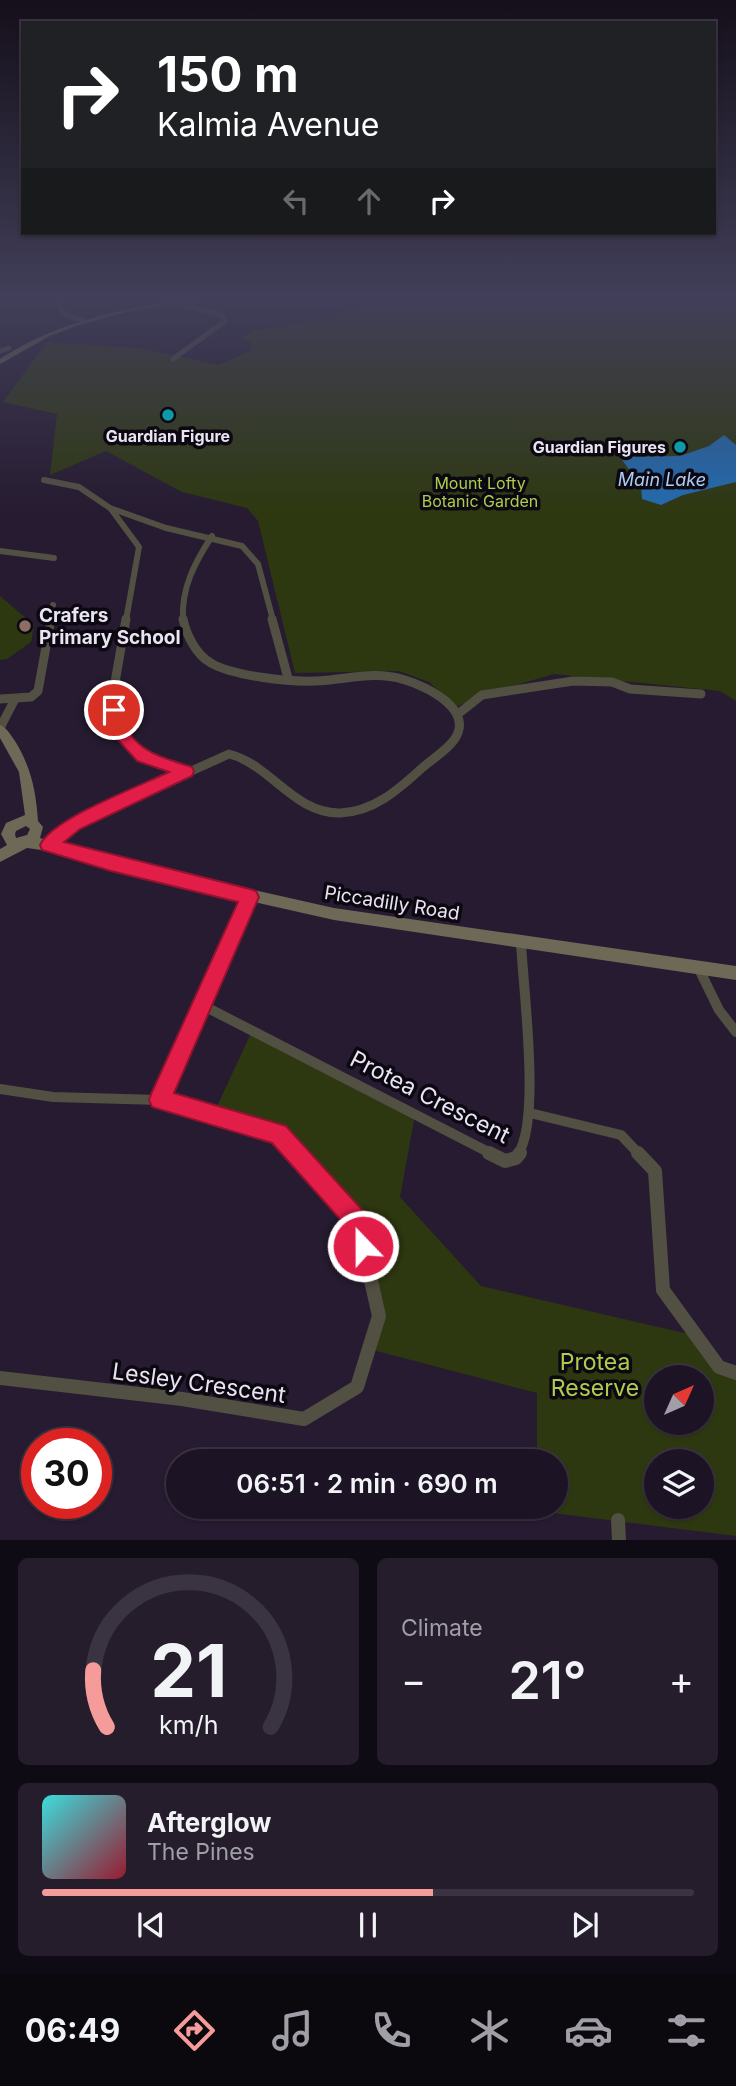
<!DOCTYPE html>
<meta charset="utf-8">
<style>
body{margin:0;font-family:Inter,sans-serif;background:#251d2c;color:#f1f3f6;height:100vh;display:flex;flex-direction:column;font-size:26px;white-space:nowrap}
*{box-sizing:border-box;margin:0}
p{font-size:23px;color:#a09ea6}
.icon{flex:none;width:38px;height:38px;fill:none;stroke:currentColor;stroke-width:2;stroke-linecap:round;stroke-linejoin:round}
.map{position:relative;height:1540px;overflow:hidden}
.sheet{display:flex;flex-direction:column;gap:18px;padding:18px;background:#0f0b14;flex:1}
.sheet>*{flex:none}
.banner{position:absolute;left:21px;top:21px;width:695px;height:214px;border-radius:0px;box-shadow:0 2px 5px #0004,0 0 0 2px #3a3341;background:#202124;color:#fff;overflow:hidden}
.needle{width:46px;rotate:45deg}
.fabs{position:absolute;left:644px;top:1365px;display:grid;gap:14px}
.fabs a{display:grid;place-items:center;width:70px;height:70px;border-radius:50%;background:#1c1424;box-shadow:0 2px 5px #0004,0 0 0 2px #3a3341;font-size:35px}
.speed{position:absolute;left:21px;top:1428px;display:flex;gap:14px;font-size:35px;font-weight:700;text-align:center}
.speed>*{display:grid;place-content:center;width:91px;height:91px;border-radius:50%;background:#1c1424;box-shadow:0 2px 5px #0004,0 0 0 2px #3a3341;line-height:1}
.speed .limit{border:10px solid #d22;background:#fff;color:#111}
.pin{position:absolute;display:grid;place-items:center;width:60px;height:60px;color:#fff;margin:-30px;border:4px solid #fff;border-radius:50%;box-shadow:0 2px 7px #0007}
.me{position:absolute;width:77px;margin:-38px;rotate:338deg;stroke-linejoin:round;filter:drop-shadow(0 0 5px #0008)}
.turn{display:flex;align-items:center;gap:24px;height:147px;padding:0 21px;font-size:32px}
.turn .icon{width:91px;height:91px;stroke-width:2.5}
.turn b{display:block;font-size:49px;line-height:60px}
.lanes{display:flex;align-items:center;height:66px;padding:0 21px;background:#0003;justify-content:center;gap:35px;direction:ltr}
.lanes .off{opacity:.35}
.big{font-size:52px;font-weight:600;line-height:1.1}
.sheet .widget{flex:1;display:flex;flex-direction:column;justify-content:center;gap:10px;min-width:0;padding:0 24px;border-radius:10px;background:#251d2c}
.sheet .dial{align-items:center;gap:0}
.dial svg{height:182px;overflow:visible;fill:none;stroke:#3a3341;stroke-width:7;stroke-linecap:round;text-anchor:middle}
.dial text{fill:#f1f3f6;stroke:none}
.song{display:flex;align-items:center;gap:21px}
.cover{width:84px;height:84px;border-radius:10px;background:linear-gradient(135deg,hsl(180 70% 55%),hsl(350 70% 35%))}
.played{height:7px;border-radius:4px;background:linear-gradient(90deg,#f59b99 60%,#3a3341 60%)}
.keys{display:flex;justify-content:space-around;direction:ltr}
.heat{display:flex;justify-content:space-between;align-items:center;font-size:38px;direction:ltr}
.sheet .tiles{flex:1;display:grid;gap:18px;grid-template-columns:1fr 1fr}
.widget:last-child{grid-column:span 2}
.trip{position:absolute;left:166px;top:1449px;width:402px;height:70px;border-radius:35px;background:#1c1424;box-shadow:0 2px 5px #0004,0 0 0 2px #3a3341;font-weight:600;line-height:70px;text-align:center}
.dock{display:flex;height:112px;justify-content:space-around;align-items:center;background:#0b080e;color:#a09ea6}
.dock .icon{width:49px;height:49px}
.dock .current{color:#f59b99}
.dock b{font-size:32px;color:#f1f3f6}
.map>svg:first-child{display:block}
.green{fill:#2e3810;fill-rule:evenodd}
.water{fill:#236cb0}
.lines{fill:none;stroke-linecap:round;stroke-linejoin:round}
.minor-far4{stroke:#524f43;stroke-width:5}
.minor-far3{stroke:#524f43;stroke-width:6}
.minor-far2{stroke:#524f43;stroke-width:9}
.minor-far1{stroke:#524f43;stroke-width:10}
.minor{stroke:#524f43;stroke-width:14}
.secondary{fill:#6e6856;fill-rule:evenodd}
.route{fill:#e11d48;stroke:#92132f;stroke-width:2}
.culture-dot{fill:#0f9aa8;stroke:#0c0811;stroke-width:2.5}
.education-dot{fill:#8d6e63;stroke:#0c0811;stroke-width:2.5}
.labels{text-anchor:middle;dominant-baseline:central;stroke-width:7;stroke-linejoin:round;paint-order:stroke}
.far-poi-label{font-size:16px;font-weight:bold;fill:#eae3f1;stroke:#0c0811}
.far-park-label{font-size:16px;fill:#aecd4c;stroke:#0c0811}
.far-water-label{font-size:18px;font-style:italic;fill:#abcdf2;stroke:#0c0811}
.poi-label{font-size:19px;font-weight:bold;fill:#eae3f1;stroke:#0c0811;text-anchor:start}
.street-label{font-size:19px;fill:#eae3f1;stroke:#0c0811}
.near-street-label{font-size:23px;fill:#eae3f1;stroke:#0c0811}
.near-park-label{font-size:23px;fill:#aecd4c;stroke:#0c0811}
</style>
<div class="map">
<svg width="736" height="1540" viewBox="0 0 736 1540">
<rect width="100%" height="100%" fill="#261b30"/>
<!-- green -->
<g class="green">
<polygon points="374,297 736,297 736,701 720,691 554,674 482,695 456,707 429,682 399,671 295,673 258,521 247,508 182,492 106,451 50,475 57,414 3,402 47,342 138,348 219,365 250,351 251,342 240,338 254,331 344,314"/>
<polygon points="0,596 34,625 31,642 7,659 0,660"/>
<path d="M252,1031L415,1115L400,1197L481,1286L697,1336L736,1373V1536L536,1511V1507H556V1461H537V1393L369,1349L379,1316L358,1222L279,1134L213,1115ZM656,1377H702V1423H656ZM656,1461H702V1507H656Z"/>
</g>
<!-- water -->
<polygon class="water" points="724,435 736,445 736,482 683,495 661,505 642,499 641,486 620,457 680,456 709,446"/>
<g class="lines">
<!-- minor-far4 -->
<g class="minor-far4">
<polyline points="59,297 62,313 84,321"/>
<polyline points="173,303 222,315 225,321 173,359"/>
<polyline points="0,351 9,348"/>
</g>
<!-- minor-far3 -->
<g class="minor-far3">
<polyline points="44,480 79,487 110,508 166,528 242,546 258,564 273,620"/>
<polyline points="111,509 139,547 126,620"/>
<polyline points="0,551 54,558"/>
<polyline points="50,620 53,605"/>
<path d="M183,620C181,588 195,562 212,536"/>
</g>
<!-- minor-far2 -->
<g class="minor-far2">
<polyline points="126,619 113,694 116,727 142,757 186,771"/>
<polyline points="272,619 288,678"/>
<polyline points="0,699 31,697 38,691 51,619"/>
<polyline points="458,714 482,695 573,681 612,682 630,689 701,694"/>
<polyline points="0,728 15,699"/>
<path d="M48,845L74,824L229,754C270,764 294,814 340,813C373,812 398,790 422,768C432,759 446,751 454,740C476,710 426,686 405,680C373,670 347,680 315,681C289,682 233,676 211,663C196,655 186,634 183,619"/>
</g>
<!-- minor-far1 -->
<g class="minor-far1">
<polyline points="698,967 719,1010 736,1032"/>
<polyline points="204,1006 492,1154"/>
<polyline points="0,1089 53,1097 160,1100 279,1134 297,1154"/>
<polyline points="160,1100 250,897"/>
<polyline points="530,1113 621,1135 639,1154"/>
<path d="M518,1154C541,1120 523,988 521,942"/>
</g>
<!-- minor -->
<g class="minor">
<polyline points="489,1153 505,1161 516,1158 520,1153"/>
<polyline points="638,1153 655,1171 663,1290 719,1367 736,1373"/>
<polyline points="0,1378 182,1399 304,1419 357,1387 379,1316 358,1223 295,1153"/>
<polyline points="618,1520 619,1540"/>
</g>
<!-- secondary -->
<g class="secondary">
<path d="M195,297H212L127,312L76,326L50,336L0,364V359C59,320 126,308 195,297Z"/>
<path d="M0,725C7,728 10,734 15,741C31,767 36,791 38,821L43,827L40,838L111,858L334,908L736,966V980L334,920L111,870L48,851L27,848L0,862V849L7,845L1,834L6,823L25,815L19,772L0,738ZM26,826L30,829L27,835L16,838L15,834L16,831Z"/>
</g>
</g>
<!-- sky -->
<linearGradient id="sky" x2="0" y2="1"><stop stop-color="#150f1a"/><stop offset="0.58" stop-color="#413f59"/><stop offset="1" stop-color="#413f59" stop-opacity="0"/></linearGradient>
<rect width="736" height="513" fill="url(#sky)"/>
<!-- route -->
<path class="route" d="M114,705L122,710C126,749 160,757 192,767L194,771L192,776L80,829L64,842L250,889L256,891L259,897L174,1093L286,1126L366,1214L375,1246L372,1254L363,1258L355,1254L348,1228L272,1143L152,1107L149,1100L152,1092L238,902L111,871L42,850L40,845C53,818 140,786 169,772L137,761L110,731L107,710Z"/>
<!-- markers -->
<g class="culture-dot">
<circle cx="168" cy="415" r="7"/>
<circle cx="680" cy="447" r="7"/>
</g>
<circle class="education-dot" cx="25" cy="626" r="7"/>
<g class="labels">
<!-- far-poi labels -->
<g class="far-poi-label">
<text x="168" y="436">Guardian Figure</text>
<text x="666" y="447" text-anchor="end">Guardian Figures</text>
</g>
<!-- far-park labels -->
<g class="far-park-label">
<text x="480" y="483">Mount Lofty<tspan x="480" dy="18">Botanic Garden</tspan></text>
</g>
<!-- far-water labels -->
<g class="far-water-label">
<text x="662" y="479">Main Lake</text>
</g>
<!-- poi labels -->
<g class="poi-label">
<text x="39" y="615">Crafers<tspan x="39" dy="22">Primary School</tspan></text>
</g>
<!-- street labels -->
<g class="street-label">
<text transform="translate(392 903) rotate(9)">Piccadilly Road</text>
</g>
<!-- near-street labels -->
<g class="near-street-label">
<text transform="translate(430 1097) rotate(27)">Protea Crescent</text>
<text transform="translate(199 1383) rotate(8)">Lesley Crescent</text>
</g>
<!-- near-park labels -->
<g class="near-park-label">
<text x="595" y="1362">Protea<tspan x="595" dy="26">Reserve</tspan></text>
</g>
</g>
</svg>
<div class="fabs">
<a><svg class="needle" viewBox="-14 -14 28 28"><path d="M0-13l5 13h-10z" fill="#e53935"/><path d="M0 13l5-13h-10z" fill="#a09ea6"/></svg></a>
<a><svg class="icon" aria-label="layers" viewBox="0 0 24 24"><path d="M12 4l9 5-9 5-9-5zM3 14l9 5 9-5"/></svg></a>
</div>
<div class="speed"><div class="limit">30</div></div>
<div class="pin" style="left:114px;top:710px;background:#d93025"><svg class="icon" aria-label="arrive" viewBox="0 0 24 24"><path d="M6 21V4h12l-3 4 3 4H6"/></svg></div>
<svg class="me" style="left:363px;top:1246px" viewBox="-20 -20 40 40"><circle r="17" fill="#e11d48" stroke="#fff" stroke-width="3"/><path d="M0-11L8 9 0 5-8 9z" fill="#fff"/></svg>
<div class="trip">06:51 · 2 min · 690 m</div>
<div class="banner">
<div class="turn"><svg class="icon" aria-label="right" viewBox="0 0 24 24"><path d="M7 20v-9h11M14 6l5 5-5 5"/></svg><div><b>150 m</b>Kalmia Avenue</div></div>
<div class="lanes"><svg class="icon off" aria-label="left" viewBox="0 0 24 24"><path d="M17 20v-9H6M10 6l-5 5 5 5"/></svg><svg class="icon off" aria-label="ahead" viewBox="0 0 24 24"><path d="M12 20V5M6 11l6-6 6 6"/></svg><svg class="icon" aria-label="right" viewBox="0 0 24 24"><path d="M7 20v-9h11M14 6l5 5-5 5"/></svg></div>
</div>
</div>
<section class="sheet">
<div class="tiles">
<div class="widget dial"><svg viewBox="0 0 100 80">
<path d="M14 69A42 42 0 1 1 86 69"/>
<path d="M14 69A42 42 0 0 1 8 44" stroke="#f59b99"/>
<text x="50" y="56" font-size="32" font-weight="700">21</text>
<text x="50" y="72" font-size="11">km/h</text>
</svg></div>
<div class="widget"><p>Climate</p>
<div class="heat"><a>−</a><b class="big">21°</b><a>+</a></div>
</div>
<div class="widget">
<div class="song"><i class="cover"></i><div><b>Afterglow</b><p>The Pines</p></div></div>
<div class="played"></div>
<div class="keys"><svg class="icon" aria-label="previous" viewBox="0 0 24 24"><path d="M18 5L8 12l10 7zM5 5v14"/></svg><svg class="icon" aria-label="pause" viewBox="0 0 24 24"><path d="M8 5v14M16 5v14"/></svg><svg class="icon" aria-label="next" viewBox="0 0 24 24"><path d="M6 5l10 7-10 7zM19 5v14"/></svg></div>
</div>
</div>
</section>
<nav class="dock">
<b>06:49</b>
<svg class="icon current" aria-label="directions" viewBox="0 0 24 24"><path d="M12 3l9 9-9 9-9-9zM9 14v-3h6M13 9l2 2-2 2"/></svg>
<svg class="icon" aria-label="music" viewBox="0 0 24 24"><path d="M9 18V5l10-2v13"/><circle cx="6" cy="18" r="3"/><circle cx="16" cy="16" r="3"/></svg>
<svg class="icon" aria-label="phone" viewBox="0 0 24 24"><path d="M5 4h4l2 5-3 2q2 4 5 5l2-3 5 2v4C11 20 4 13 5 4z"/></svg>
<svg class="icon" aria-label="climate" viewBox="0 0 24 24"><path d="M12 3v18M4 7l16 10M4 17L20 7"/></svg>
<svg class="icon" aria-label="car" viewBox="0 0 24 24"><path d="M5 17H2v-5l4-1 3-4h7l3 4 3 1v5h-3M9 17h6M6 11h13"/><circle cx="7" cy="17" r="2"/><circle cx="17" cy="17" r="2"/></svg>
<svg class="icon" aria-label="filters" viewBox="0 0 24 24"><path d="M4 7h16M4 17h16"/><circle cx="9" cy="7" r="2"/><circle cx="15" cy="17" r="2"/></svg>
</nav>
